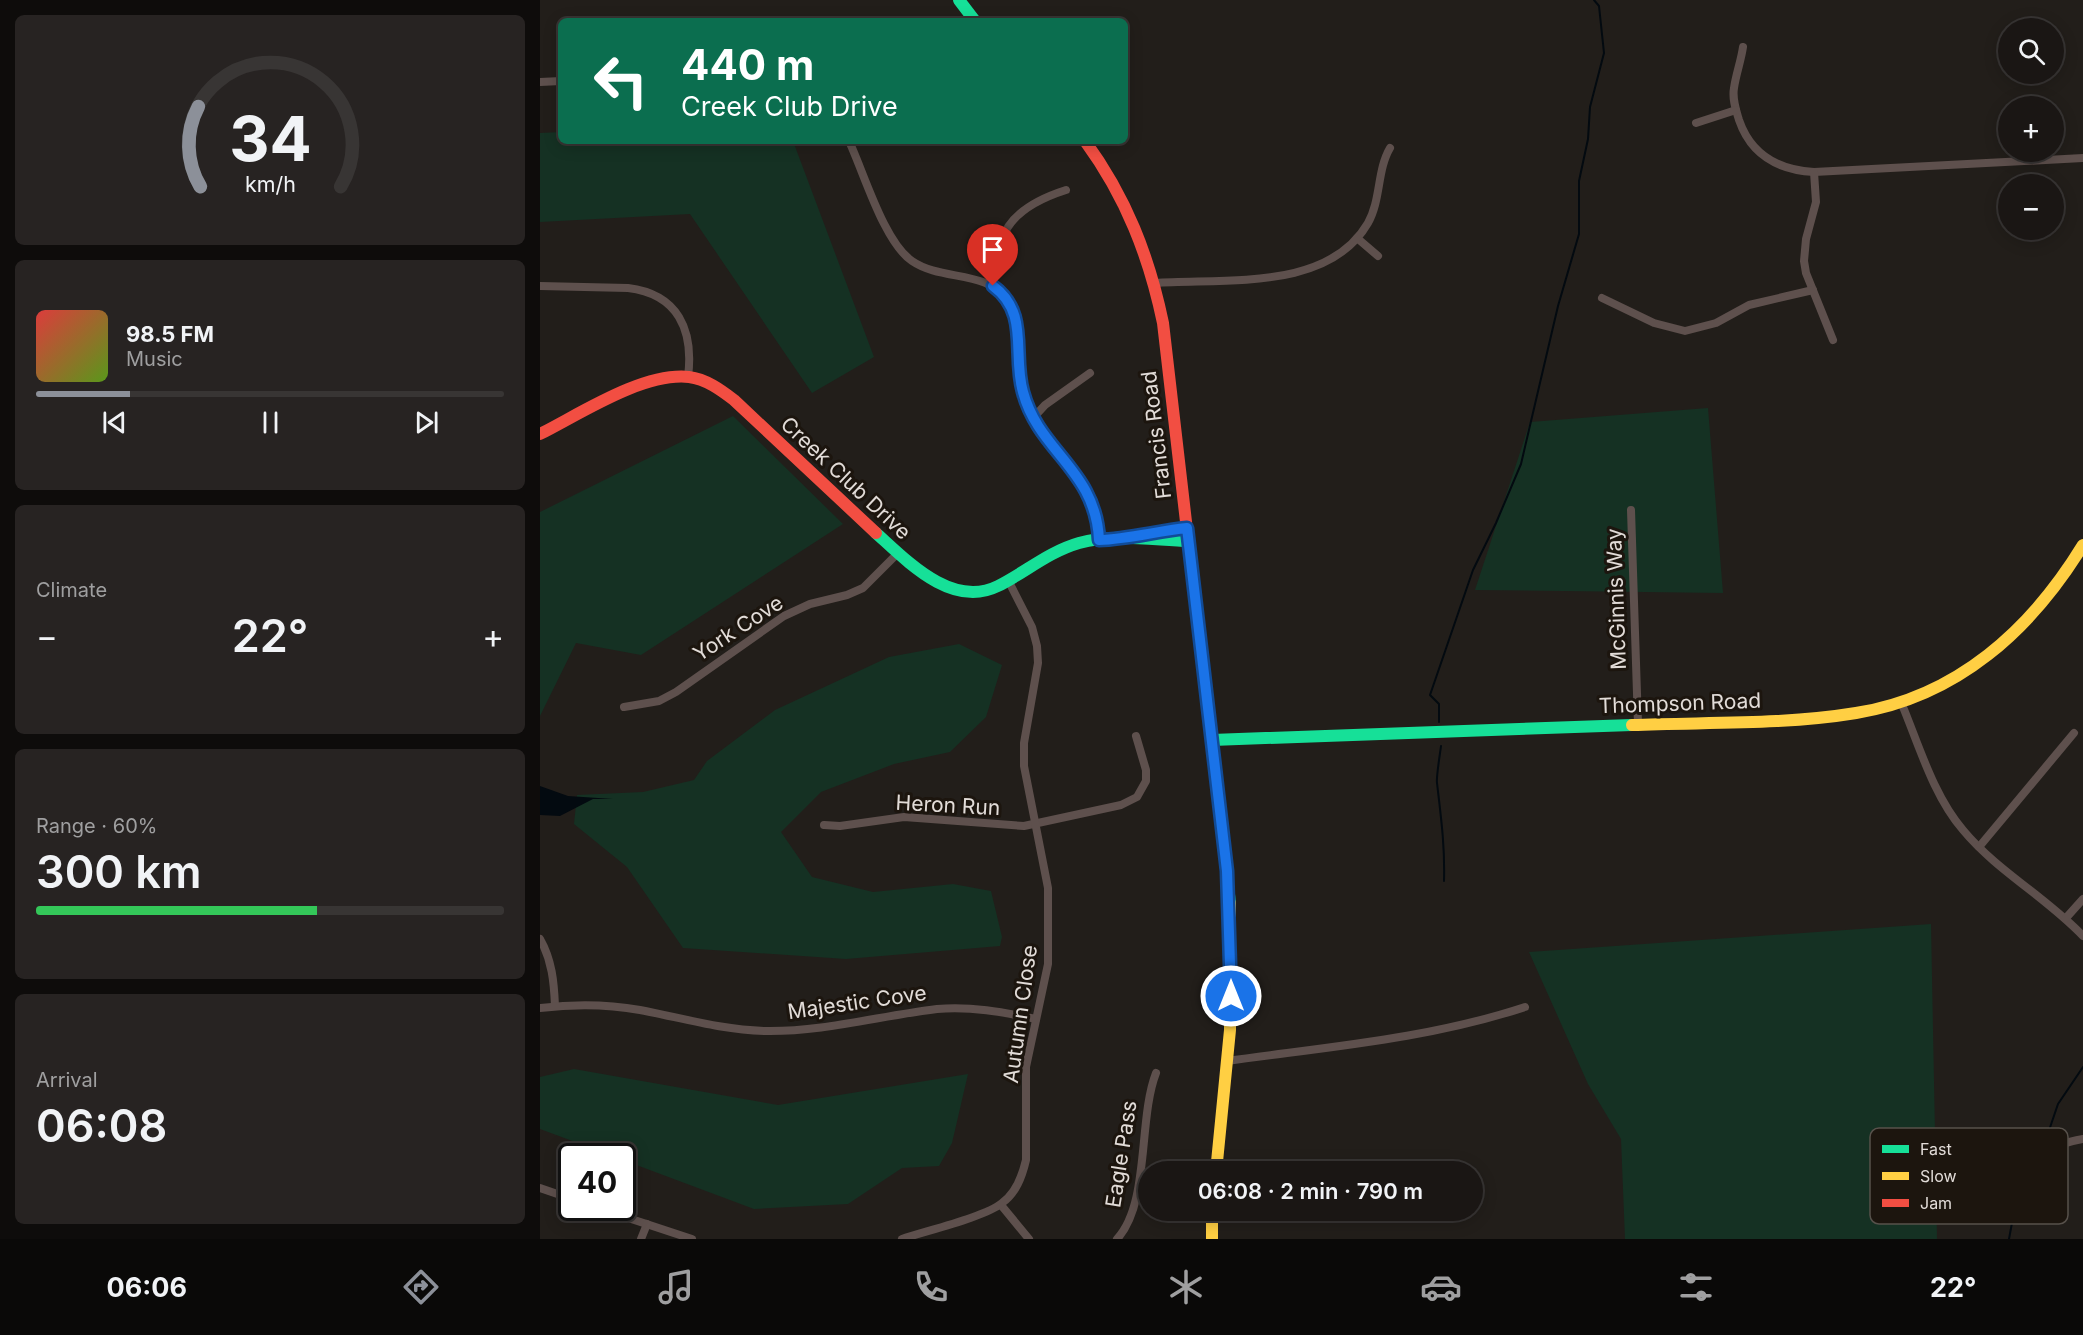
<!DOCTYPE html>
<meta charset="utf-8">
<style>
body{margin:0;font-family:Inter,sans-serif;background:#272322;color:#f1f3f6;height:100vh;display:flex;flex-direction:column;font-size:22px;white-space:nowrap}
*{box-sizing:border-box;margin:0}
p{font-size:20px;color:#9f9fa0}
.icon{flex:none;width:33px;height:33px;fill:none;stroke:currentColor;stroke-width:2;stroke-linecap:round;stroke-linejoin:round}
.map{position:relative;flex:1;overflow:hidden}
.details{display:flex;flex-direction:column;gap:15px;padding:15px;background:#0e0c0b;width:540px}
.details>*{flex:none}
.top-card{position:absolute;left:18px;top:18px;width:570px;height:126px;border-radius:9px;box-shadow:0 3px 15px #0003,0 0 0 2px #383534;background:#0b6e4f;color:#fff;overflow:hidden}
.controls{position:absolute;left:1458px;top:18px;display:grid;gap:12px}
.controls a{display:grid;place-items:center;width:66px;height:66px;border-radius:50%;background:#1a1614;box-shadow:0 3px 15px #0003,0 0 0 2px #383534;font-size:30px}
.speed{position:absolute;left:18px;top:1143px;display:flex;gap:12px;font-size:30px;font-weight:700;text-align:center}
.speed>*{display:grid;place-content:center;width:78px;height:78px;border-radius:50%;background:#1a1614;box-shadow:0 3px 15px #0003,0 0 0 2px #383534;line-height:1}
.speed .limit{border:3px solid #111;border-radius:9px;background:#fff;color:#111}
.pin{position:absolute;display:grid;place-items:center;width:51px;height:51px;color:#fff;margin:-62px -26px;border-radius:50% 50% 50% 0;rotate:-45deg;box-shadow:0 0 6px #0007}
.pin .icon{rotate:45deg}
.me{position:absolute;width:66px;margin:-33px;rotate:0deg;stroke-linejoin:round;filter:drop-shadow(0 0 4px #0008)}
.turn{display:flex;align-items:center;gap:21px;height:126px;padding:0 24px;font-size:27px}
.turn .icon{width:78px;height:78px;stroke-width:2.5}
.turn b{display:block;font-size:42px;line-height:51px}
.big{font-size:45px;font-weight:600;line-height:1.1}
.details .card{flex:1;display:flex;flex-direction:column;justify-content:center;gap:9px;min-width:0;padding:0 21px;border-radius:9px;background:#272322}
.details .dial{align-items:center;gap:0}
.dial svg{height:156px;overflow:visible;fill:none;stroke:#383534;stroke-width:7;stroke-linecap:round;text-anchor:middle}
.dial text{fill:#f1f3f6;stroke:none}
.song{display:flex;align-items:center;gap:18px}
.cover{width:72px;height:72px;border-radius:9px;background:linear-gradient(135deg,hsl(0 70% 55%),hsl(90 70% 35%))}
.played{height:6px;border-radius:3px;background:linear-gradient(90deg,#8c9099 20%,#383534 20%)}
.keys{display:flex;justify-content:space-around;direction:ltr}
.heat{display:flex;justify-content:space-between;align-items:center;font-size:33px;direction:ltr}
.charge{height:9px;border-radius:4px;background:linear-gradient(90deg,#34c759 60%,#383534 0)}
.trip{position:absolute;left:598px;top:1161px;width:345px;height:60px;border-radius:30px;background:#1a1614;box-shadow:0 3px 15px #0003,0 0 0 2px #383534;font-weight:600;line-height:60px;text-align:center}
.dock{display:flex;height:96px;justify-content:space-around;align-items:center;background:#0a0908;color:#9f9fa0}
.dock .icon{width:42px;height:42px}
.dock .current{color:#8c9099}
.dock b{font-size:27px;color:#f1f3f6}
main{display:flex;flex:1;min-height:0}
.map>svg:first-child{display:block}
.green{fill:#153123}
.water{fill:#030a10}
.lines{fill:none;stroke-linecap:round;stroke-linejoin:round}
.stream{stroke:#030a10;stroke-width:2}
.street{stroke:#5e504d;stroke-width:8}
.fast{stroke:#16e098;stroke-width:12}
.slow{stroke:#ffcf43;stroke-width:12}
.jam{stroke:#f24e42;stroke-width:12}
.route-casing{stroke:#114b97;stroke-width:15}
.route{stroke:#1a73e8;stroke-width:10}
.labels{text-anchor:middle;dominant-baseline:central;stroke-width:6;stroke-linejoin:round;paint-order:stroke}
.street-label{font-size:21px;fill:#e2dcd8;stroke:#1c150e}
.key{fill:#1c150e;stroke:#57514b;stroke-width:1.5}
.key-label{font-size:16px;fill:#e2dcd8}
</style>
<main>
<section class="details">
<div class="card dial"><svg viewBox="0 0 100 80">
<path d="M14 69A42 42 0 1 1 86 69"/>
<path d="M14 69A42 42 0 0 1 13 28" stroke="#8c9099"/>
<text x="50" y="56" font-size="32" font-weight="700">34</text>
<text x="50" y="72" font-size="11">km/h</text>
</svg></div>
<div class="card">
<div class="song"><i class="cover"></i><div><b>98.5 FM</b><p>Music</p></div></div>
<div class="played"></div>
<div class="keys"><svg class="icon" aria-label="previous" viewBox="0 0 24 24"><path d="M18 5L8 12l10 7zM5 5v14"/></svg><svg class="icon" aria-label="pause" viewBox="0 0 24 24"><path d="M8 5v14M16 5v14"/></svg><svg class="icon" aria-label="next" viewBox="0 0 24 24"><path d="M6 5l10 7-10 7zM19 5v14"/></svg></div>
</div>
<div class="card"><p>Climate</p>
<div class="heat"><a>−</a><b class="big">22°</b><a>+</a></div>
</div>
<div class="card"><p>Range · 60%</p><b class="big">300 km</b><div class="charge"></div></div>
<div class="card"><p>Arrival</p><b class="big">06:08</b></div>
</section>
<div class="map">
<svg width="1543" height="1239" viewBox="0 0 1543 1239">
<rect width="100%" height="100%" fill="#221e1a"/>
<!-- green -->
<g class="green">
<polygon points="21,132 21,141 253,141 334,357 272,393 150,214 0,222 0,133"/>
<polygon points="1168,408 1183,593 935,590 990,422"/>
<polygon points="193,416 303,524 101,655 36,643 0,716 0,512"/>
<polygon points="419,644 462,665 446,717 410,752 354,764 281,792 241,832 272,877 333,892 413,884 451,891 462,937 460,946 306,959 143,948 87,867 34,824 37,795 103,792 154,780 167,761 235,710 349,657"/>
<polygon points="1391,924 1397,1239 1085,1239 1081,1139 1048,1084 989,952"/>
<polygon points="34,1069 238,1105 428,1074 412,1143 399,1166 362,1168 308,1204 214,1209 83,1160 82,1156 73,1156 0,1129 0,1077"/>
</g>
<!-- water -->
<polygon class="water" points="0,786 28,796 73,799 53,799 20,816 0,815"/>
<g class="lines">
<!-- stream -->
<g class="stream">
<polyline points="899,722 899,704 890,695 933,570 956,523 981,464 1018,306 1039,234 1039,181 1048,139 1050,107 1064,53 1059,6 1054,0"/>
<path d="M901,746C900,754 896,778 897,783C901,817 905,846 904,881"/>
<polyline points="1502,1151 1518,1104 1543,1067"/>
<polyline points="1488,1180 1499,1162"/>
<polyline points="1469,1239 1474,1212 1484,1187"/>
</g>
<!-- street -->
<g class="street">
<path d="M1203,47C1201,61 1196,74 1194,88C1192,99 1196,110 1199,120C1211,155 1239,170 1274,172L1543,158"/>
<polyline points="0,82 21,81"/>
<polyline points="1156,123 1196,110"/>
<path d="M309,141C324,173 344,242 372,261C401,281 445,270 468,299C487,325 474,363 483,393C500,452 556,470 559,540"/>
<polyline points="1274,172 1276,202 1266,239 1264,261 1266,273 1293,340"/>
<polyline points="817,238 838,256"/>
<path d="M615,283C684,278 788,292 828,223C841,200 837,170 850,148"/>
<path d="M448,284C456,270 457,255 462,240C470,213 501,198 526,190"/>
<path d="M0,286L88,288C138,294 154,330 148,377"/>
<polyline points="1062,298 1114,323 1145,331 1176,323 1209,305 1273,290"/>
<polyline points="494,417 505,405 550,373"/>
<polyline points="1091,510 1098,724"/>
<polyline points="600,536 647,528"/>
<path d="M1361,702C1379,745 1393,795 1423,830C1457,871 1506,897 1543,936"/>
<polyline points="84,707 119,701 136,692 244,616 270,604 307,595 323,588 358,553"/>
<polyline points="284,825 300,826 364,817 484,826 581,805 597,797 606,781 606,770 596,736"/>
<polyline points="1439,847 1534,733"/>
<polyline points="1526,918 1543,899"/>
<path d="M0,939C12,960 14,982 15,1006"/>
<path d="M0,1008C33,1004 67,1004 100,1010C142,1018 182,1030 225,1031C283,1032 339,1016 397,1009C430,1006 463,1012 496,1019"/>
<path d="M687,1061C787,1047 888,1039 985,1007"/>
<path d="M1481,1186C1494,1154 1509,1145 1543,1139"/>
<polyline points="0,1188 32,1199"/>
<polyline points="461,1205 489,1239"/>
<polyline points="58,1208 152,1239"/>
<polyline points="101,1239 107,1224"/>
<path d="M362,1239C385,1231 445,1217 462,1203C476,1193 482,1177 486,1160V1067L508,964V888L484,766V743L498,663L497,646L492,627L469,582"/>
<path d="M577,1239C610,1204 598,1119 616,1073"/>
</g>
<!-- fast -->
<g class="fast">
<polyline points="419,0 435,21"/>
<path d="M336,533C367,561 412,609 458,586C486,572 508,552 539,543C574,533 613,540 649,541"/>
<polyline points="651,565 690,903"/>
<polyline points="672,740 1092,725"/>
</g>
<!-- slow -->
<g class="slow">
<path d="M1092,725C1166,722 1243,725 1316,713C1417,697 1491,630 1543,545"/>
<polyline points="676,1172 690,1030 690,903"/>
<polyline points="672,1210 672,1239"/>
</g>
<!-- jam -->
<g class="jam">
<path d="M545,141C586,197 609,256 623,323L651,565"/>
<path d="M0,434C40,414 103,372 149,377C166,379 181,390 194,400L336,533"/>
</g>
</g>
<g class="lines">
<!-- route casing -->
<g class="route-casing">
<path id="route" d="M453,286C490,313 472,354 483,392C499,452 556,470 559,540C589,539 617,531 647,528L687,871L691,996"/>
</g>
<!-- route -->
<use href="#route" class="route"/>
</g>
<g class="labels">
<!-- street labels -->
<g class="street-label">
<text transform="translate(616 435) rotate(-97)">Francis Road</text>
<text transform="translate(306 478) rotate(43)">Creek Club Drive</text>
<text transform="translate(1076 599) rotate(-92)">McGinnis Way</text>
<text transform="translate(198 628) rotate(-33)">York Cove</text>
<text transform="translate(1140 703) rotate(-2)">Thompson Road</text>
<text transform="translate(408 805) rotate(3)">Heron Run</text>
<text transform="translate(317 1002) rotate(-8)">Majestic Cove</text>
<text transform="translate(480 1014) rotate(-82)">Autumn Close</text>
<text transform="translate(581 1154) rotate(-81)">Eagle Pass</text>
</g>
</g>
<!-- legend -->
<rect x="1330" y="1128" width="198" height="96" rx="9" class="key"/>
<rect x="1342" y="1145" width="27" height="8" fill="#16e098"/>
<rect x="1342" y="1172" width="27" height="8" fill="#ffcf43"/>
<rect x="1342" y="1199" width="27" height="8" fill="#f24e42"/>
<g class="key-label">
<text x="1380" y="1155">Fast</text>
<text x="1380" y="1182">Slow</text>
<text x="1380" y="1209">Jam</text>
</g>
</svg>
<div class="controls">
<a><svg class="icon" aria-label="search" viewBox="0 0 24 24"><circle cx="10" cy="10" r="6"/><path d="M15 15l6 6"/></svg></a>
<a>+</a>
<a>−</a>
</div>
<div class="speed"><div class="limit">40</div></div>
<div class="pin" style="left:453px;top:286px;background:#d93025"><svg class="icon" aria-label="arrive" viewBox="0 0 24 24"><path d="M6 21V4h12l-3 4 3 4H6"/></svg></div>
<svg class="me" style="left:691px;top:996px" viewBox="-20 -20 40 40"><circle r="17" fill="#1a73e8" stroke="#fff" stroke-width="3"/><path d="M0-11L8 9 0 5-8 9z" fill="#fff"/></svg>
<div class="trip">06:08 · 2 min · 790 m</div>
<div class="top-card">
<div class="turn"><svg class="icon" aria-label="left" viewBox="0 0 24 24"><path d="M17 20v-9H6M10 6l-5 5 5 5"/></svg><div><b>440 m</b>Creek Club Drive</div></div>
</div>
</div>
</main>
<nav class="dock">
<b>06:06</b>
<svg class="icon current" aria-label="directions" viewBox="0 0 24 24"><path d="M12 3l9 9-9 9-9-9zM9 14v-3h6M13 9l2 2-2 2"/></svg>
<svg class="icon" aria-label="music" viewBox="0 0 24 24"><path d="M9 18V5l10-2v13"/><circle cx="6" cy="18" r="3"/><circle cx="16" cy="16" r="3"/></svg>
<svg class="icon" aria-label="phone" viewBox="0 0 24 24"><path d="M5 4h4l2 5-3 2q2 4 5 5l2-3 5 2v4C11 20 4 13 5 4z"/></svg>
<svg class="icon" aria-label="climate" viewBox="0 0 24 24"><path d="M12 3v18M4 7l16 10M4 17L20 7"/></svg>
<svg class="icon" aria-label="car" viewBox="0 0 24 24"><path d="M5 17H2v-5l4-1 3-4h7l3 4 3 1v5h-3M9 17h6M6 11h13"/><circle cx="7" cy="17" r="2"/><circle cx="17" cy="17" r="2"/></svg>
<svg class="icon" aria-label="filters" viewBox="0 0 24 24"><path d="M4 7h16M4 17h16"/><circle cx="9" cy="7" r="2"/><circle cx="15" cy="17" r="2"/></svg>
<b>22°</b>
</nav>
